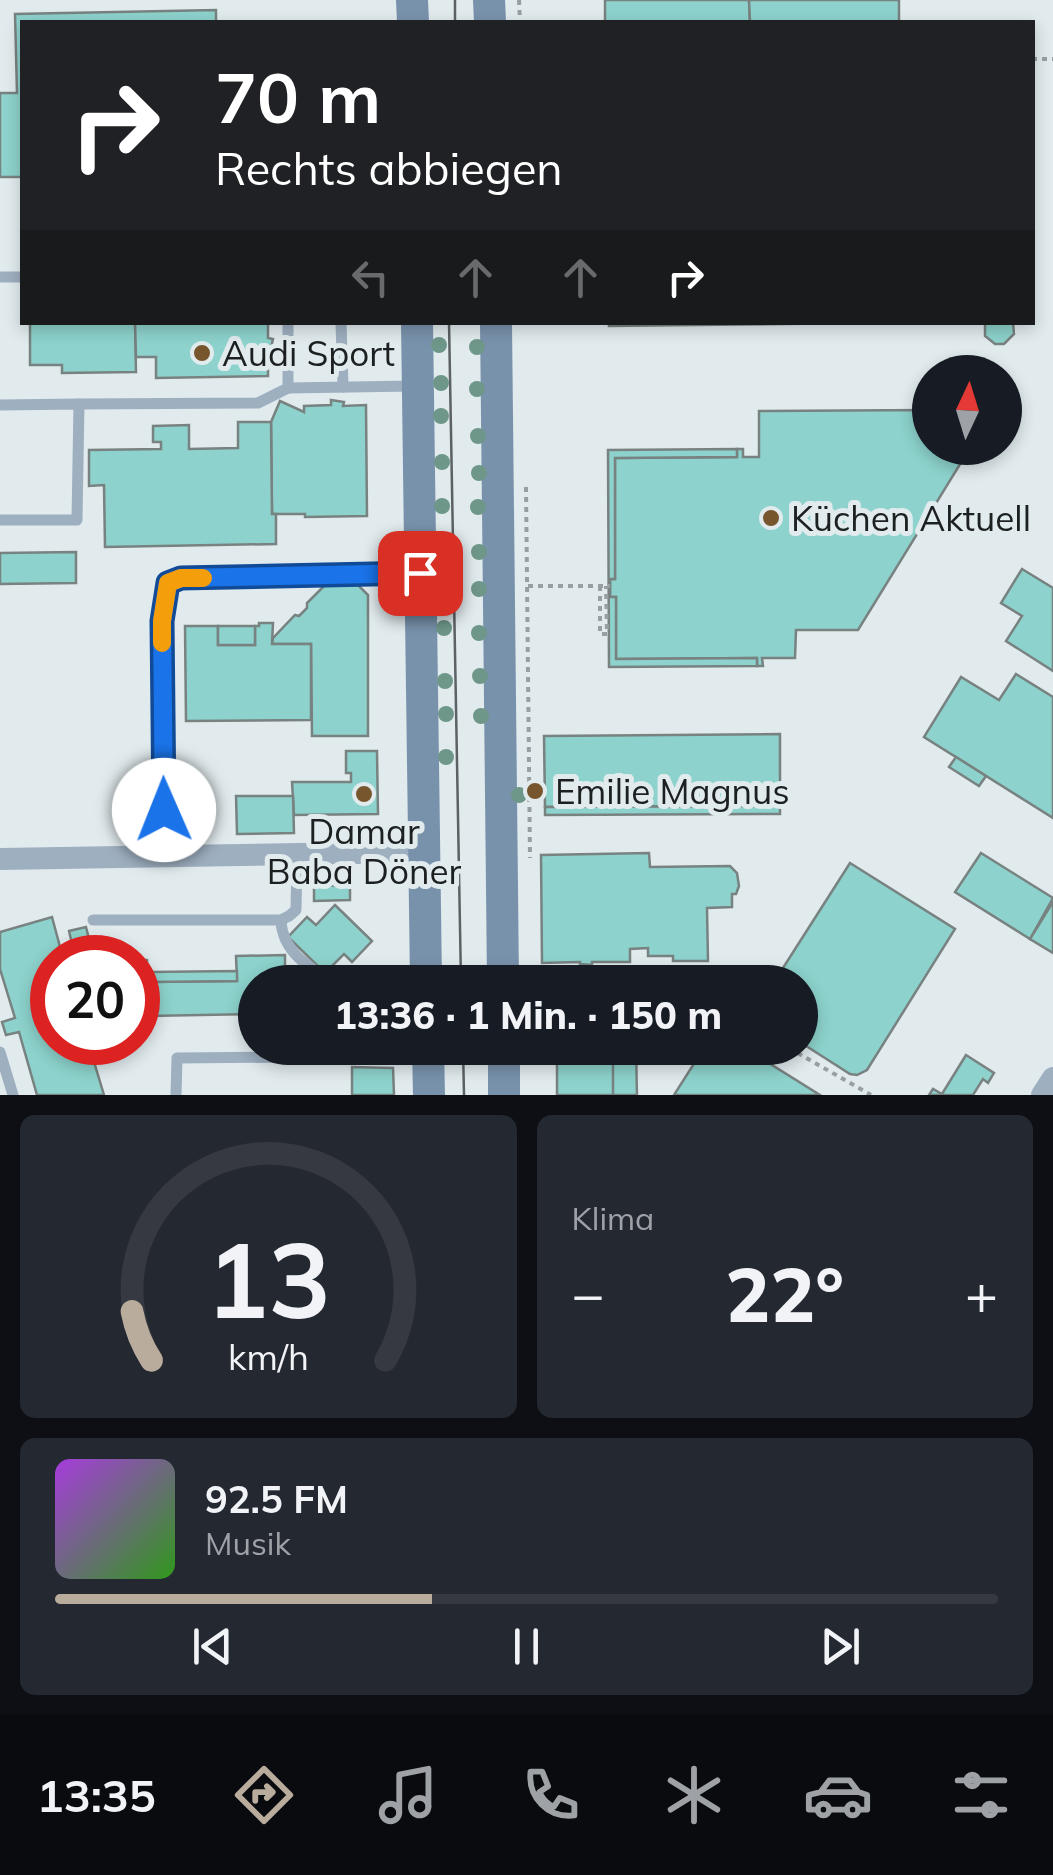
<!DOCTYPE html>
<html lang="de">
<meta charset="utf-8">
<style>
body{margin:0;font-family:Mulish,sans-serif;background:#242831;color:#f1f3f6;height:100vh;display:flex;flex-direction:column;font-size:38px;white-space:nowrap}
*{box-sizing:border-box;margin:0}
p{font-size:32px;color:#9ea1a6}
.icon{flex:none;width:55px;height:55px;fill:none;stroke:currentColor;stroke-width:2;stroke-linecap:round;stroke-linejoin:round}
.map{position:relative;height:1095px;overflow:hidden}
.panel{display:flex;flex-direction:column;gap:20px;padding:20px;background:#0d0f14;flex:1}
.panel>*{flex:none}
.top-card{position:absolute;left:20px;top:20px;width:1015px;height:305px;border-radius:0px;box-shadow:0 5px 15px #0003;background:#202124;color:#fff;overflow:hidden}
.needle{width:65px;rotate:4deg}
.controls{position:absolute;left:912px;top:355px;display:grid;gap:20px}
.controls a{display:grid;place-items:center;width:110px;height:110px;border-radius:50%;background:#171b24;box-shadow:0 5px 15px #0003;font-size:50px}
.speed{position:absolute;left:30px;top:935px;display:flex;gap:20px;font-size:50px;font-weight:700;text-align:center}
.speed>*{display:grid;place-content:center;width:130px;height:130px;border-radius:50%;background:#171b24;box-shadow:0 5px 15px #0003;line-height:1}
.speed .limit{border:15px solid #d22;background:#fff;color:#111}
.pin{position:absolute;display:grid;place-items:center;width:85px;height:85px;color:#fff;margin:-42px;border-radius:20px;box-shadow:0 5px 15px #0006}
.me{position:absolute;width:110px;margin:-55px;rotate:359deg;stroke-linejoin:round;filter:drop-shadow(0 0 8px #0008)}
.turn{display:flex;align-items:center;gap:35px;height:210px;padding:0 30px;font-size:45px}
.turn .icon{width:130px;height:130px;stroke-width:2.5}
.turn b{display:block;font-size:70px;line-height:85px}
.lanes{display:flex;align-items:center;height:95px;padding:0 30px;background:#0003;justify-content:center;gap:50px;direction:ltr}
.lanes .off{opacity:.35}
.big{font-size:75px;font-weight:800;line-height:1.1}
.panel .widget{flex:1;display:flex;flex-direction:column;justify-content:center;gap:15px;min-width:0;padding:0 35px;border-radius:15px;background:#242831}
.panel .dial{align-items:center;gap:0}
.dial svg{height:260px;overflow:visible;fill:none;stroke:#363941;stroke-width:7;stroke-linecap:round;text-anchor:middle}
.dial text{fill:#f1f3f6;stroke:none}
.song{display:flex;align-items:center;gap:30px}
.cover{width:120px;height:120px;border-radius:15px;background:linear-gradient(135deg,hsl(280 70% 55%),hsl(110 70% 35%))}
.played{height:10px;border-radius:5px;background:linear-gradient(90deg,#baac9c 40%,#363941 40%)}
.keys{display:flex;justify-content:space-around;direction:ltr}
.heat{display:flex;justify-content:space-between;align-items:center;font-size:55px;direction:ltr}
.panel .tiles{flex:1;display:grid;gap:20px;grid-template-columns:1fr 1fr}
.widget:last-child{grid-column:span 2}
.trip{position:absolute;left:238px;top:965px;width:580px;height:100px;border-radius:50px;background:#171b24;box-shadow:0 5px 15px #0003;font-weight:800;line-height:100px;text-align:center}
.dock{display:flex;height:160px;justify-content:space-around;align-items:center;background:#090b0e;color:#9ea1a6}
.dock .icon{width:70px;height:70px}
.dock .current{color:#baac9c}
.dock b{font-size:45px;color:#f1f3f6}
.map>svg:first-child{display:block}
.building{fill:#8dd2cc;stroke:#788281;stroke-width:2.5}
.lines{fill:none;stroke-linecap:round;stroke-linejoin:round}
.path{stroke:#989fa2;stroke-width:4;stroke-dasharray:5 5;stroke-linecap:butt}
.service{stroke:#9eafc0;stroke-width:11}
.minor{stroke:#9eafc0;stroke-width:22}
.secondary{stroke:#7992ac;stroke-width:32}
.tram{stroke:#5c6163;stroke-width:2.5}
.tree{fill:#6f9789}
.route-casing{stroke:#114b97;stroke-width:25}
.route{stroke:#1a73e8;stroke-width:18}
.slow{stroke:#f59e0b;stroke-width:18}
.poi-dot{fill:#77562d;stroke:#e1ebee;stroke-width:4}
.labels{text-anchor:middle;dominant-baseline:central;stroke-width:10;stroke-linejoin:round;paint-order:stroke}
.poi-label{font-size:35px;fill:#1d2021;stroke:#e1ebee;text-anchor:start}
</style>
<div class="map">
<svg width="1053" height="1095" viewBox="0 0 1053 1095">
<rect width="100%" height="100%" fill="#e1ebee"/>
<!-- building -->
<g class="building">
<polygon points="605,0 749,0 750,22 605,22"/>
<polygon points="749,0 899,0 899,22 750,22"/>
<polygon points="216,10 216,22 22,22 22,177 0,177 0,93 17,93 15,14"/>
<polygon points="30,322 135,322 136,372 62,373 62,365 30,365"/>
<polygon points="135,322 268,322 268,338 273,339 271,348 268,348 268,376 156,378 156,357 136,357"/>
<polygon points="609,322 943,322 609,326"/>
<polygon points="1013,322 1014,334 1004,344 995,344 985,336 985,322"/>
<polygon points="331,400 344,402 343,406 366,405 367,516 305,517 305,514 272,514 271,422 280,401 304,412 304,406 331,405"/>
<polygon points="930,410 930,448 970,448 858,630 796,630 795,658 762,658 763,666 757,666 757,658 616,659 616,597 610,597 610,579 615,579 615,458 737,457 737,449 743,449 743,457 759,457 759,411"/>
<polygon points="238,422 271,422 272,514 276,514 276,544 105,547 104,485 89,486 89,450 161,449 161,442 153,442 153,426 189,425 189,449 238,448"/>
<polygon points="737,449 737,457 615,458 615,579 610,579 610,597 616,597 616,659 757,658 757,666 609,667 608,450"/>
<polygon points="76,552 76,583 0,584 0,553"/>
<polygon points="1022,569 1053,588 1053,671 1006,641 1022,616 1001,603"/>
<polygon points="326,584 357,584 368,595 368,736 312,736 311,644 272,644 273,638 295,615 299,616 307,608 307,603"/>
<polygon points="259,623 273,623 272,644 311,644 311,720 186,721 185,626 218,626 218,645 255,645 255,626 259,626"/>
<rect x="218" y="626" width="37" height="19"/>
<polygon points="1016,674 1053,697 1053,818 924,737 961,677 999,700"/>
<polygon points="780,734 780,806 545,807 544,736"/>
<polygon points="346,751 377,751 378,814 294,815 292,782 351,782 351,773 346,773"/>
<polygon points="956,757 986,776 979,786 949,767"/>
<polygon points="236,796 293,796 294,833 237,834"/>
<polygon points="780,806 780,814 545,815 545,807"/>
<polygon points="649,853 650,867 730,866 737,873 739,886 736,894 732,894 732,907 707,908 708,961 673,961 673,956 648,956 648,948 630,949 630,962 592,962 592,965 580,964 580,962 542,963 541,855"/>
<polygon points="981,853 1053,898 1030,939 955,892"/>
<polygon points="850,863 955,929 867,1070 857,1075 850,1074 803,1044 800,1049 797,1048 800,1048 800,982 774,982"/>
<polygon points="350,885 350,900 314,901 314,886"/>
<polygon points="1053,902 1053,953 1030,939"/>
<polygon points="335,905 372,941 352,962 344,954 325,973 288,937 307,917 316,925"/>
<polygon points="52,917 63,958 52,958 52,1042 88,1042 104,1095 37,1095 19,1032 6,1035 2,1022 15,1018 0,969 0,932"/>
<polygon points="86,927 90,943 73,948 69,931"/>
<polygon points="285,955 285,982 255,982 255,1014 148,1016 148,1004 141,1004 141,987 148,987 148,982 237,981 236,956"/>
<polygon points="138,960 147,960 148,987 141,987 141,1004 138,1004"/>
<polygon points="237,971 237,981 148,982 148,972"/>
<polygon points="610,1048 636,1048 637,1095 611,1095"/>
<polygon points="704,1048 745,1048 820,1095 674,1095"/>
<polygon points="966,1055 994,1073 988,1083 983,1079 973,1095 929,1095 933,1089 942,1094"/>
<rect x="557" y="1056" width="56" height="39"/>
<polygon points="352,1067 393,1068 394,1095 352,1095"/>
</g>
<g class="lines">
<!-- path -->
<g class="path">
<polyline points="519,0 520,22"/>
<polyline points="1032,59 1053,59"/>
<polyline points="526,487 530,858"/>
<polyline points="528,586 610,586"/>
<polyline points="600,586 600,634 607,634 606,586"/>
<polyline points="789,1048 871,1095"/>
</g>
<!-- service -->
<g class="service">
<polyline points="0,277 22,277"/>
<polyline points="341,322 343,387"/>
<polyline points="288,388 413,386"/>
<polyline points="79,404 258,403 288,388 288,322"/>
<polyline points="0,405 79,404 77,520 0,520"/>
<polyline points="165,856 162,621 168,583 181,578 419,573"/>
<polyline points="93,920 281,920 289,916 296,910 297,854"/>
<path d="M281,920C282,951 308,967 333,982"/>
<polyline points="0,1052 13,1095"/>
<polyline points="176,1095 177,1058 426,1056"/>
</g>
<!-- minor -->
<g class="minor">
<polyline points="0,859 423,852"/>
<polyline points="1042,1095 1053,1078"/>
</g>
<!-- secondary -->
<g class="secondary">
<polyline points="412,0 413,22"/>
<polyline points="489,0 490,22"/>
<polyline points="417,322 426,982"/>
<polyline points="496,322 503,982"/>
<polyline points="428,1048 429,1095"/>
<polyline points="504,1048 504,1095"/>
</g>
<!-- tram -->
<g class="tram">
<polyline points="455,0 455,22"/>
<polyline points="449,322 461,982"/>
<polyline points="463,1048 464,1095"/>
</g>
</g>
<!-- trees -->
<g class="tree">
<circle cx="439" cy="345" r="8"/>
<circle cx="477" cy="347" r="8"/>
<circle cx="441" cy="383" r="8"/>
<circle cx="477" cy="389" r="8"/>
<circle cx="441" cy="416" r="8"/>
<circle cx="478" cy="436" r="8"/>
<circle cx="442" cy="462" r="8"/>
<circle cx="479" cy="473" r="8"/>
<circle cx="442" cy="506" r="8"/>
<circle cx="478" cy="507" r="8"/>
<circle cx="479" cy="552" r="8"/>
<circle cx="443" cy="565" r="8"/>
<circle cx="479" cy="589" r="8"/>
<circle cx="444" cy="628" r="8"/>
<circle cx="479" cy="633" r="8"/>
<circle cx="480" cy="676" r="8"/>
<circle cx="445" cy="681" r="8"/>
<circle cx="446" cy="714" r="8"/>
<circle cx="481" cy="716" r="8"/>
<circle cx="446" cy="757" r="8"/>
<circle cx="519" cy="795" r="8"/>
</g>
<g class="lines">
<!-- route casing -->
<g class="route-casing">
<polyline id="route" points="164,810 162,621 168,583 181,578 420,573"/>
</g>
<!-- route -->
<use href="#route" class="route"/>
<!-- slow -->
<polyline class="slow" points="162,643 162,621 168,583 181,578 203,578"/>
</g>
<!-- markers -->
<g class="poi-dot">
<circle cx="202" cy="353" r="10"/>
<circle cx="771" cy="518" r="10"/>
<circle cx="535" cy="791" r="10"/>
<circle cx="364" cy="794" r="10"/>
</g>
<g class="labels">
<!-- poi labels -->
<g class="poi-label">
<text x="222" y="353">Audi Sport</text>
<text x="791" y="518">Küchen Aktuell</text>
<text x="555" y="791">Emilie Magnus</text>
<text x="364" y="831" text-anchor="middle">Damar<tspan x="364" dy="40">Baba Döner</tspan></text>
</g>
</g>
</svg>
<div class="controls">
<a><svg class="needle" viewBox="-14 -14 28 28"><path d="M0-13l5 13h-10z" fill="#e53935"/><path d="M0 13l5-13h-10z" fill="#9ea1a6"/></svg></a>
</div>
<div class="speed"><div class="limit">20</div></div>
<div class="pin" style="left:420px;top:573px;background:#d93025"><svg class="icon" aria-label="arrive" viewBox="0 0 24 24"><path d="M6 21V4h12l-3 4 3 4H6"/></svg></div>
<svg class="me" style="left:164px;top:810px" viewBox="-20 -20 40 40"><circle r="19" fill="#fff"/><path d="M0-13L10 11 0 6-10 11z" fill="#1a73e8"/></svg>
<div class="trip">13:36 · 1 Min. · 150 m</div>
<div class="top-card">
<div class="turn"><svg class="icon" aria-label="right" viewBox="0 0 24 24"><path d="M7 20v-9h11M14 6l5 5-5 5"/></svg><div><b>70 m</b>Rechts abbiegen</div></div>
<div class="lanes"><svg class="icon off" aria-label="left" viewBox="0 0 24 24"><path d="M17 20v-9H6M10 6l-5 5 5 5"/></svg><svg class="icon off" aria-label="ahead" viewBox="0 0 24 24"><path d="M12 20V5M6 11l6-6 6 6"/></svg><svg class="icon off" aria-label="ahead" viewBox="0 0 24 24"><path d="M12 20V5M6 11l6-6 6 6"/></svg><svg class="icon" aria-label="right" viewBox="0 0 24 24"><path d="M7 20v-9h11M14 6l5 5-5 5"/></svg></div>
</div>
</div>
<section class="panel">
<div class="tiles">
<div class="widget dial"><svg viewBox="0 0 100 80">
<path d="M14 69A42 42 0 1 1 86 69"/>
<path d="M14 69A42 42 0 0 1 8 54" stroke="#baac9c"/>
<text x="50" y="56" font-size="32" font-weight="700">13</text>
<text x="50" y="72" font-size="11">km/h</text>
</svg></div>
<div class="widget"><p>Klima</p>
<div class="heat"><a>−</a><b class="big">22°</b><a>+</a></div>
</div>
<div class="widget">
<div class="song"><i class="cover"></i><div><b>92.5 FM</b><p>Musik</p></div></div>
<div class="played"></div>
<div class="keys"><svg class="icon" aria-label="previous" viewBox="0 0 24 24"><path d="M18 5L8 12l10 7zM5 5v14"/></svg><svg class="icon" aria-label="pause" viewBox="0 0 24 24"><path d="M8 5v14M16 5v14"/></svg><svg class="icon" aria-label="next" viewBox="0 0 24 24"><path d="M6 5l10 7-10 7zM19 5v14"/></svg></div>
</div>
</div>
</section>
<nav class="dock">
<b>13:35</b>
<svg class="icon current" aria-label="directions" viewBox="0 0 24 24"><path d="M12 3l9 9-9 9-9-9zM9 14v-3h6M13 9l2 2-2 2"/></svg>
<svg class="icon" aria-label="music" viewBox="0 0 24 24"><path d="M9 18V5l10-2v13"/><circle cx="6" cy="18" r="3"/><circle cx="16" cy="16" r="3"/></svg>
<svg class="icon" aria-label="phone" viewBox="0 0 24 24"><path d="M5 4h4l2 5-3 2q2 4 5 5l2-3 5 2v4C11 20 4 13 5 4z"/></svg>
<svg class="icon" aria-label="climate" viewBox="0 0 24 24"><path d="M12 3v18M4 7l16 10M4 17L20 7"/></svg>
<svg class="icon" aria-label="car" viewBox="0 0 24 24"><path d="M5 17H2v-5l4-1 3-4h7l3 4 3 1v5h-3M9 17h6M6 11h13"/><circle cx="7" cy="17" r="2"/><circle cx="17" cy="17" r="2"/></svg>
<svg class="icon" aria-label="filters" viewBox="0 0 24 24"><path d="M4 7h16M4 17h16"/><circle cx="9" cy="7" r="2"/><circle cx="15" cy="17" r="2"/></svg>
</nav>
